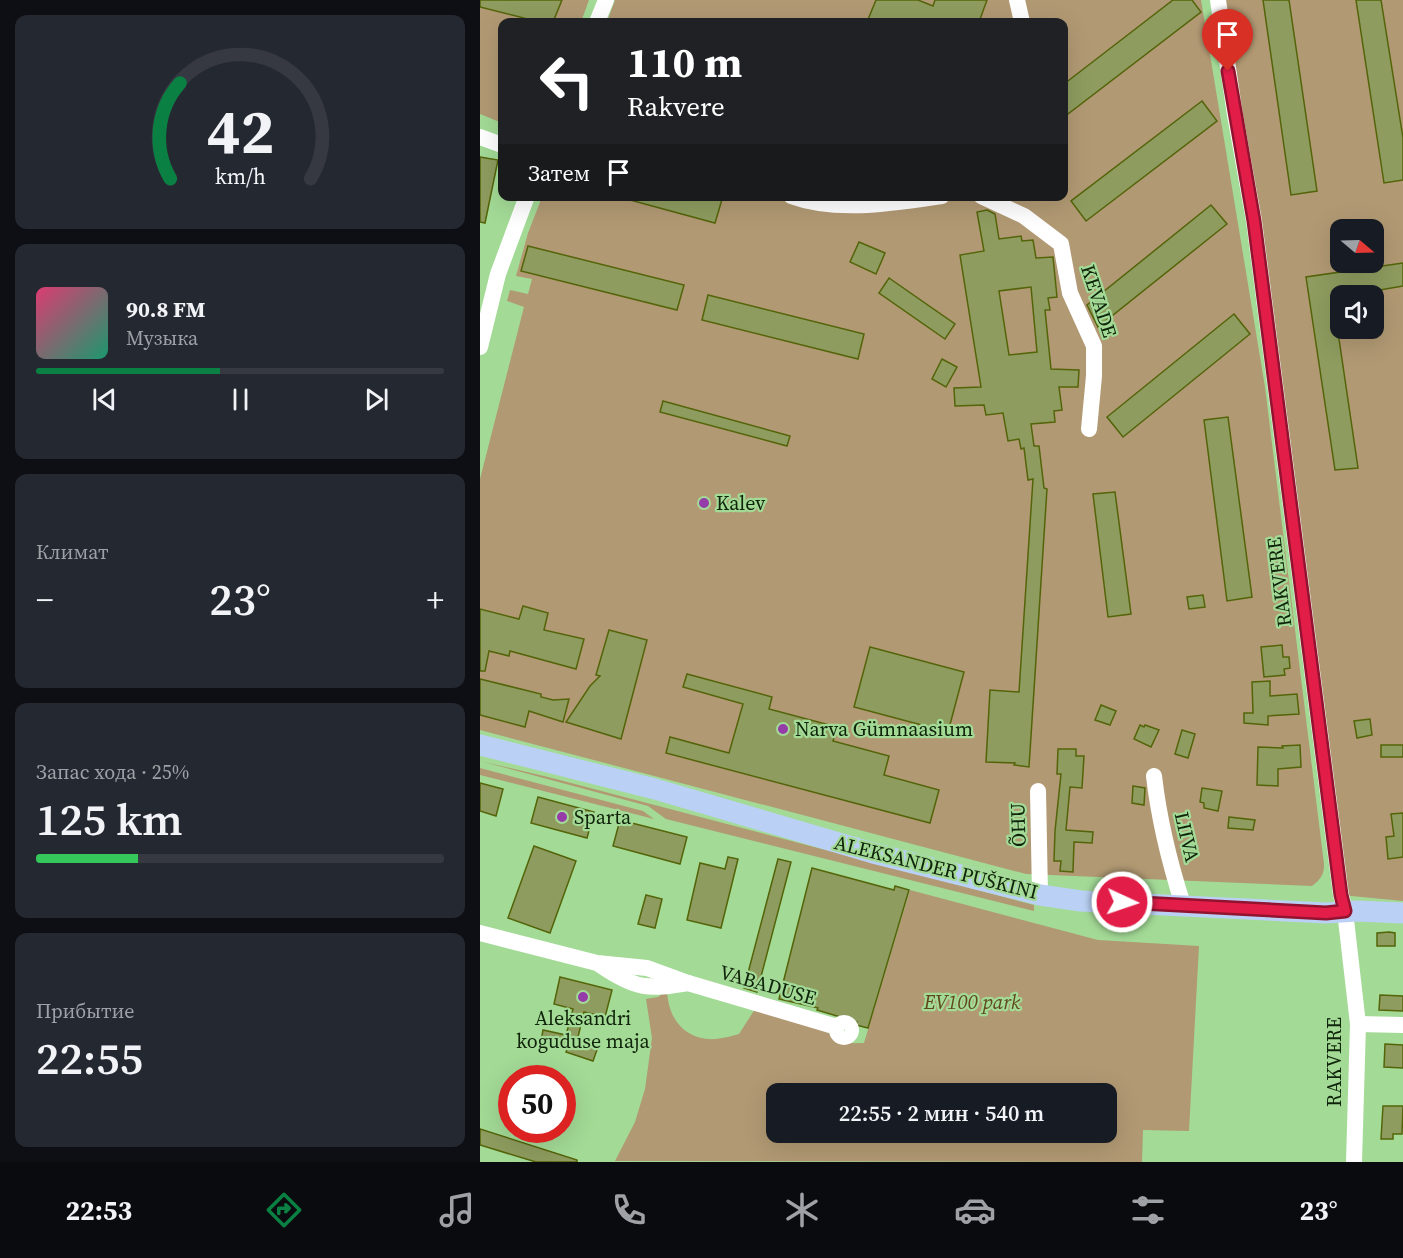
<!DOCTYPE html>
<html lang="ru">
<meta charset="utf-8">
<style>
body{margin:0;font-family:"Source Serif 4",serif;background:#242831;color:#f1f3f6;height:100vh;display:flex;flex-direction:column;font-size:22px;white-space:nowrap}
*{box-sizing:border-box;margin:0}
p{font-size:20px;color:#9ea1a6}
.icon{flex:none;width:33px;height:33px;fill:none;stroke:currentColor;stroke-width:2;stroke-linecap:round;stroke-linejoin:round}
.map{position:relative;flex:1;overflow:hidden}
.side{display:flex;flex-direction:column;gap:15px;padding:15px;background:#0d0f14;width:480px}
.side>*{flex:none}
.top-card{position:absolute;left:18px;top:18px;width:570px;height:183px;border-radius:12px;box-shadow:0 6px 24px #0002;background:#202124;color:#fff;overflow:hidden}
.needle{width:39px;rotate:109deg}
.tools{position:absolute;left:850px;top:219px;display:grid;gap:12px}
.tools a{display:grid;place-items:center;width:54px;height:54px;border-radius:12px;background:#171b24;box-shadow:0 6px 24px #0002;font-size:30px}
.speed{position:absolute;left:18px;top:1065px;display:flex;gap:12px;font-size:30px;font-weight:700;text-align:center}
.speed>*{display:grid;place-content:center;width:78px;height:78px;border-radius:50%;background:#171b24;box-shadow:0 6px 24px #0002;line-height:1}
.speed .limit{border:9px solid #d22;background:#fff;color:#111}
.pin{position:absolute;display:grid;place-items:center;width:51px;height:51px;color:#fff;margin:-62px -26px;border-radius:50% 50% 50% 0;rotate:-45deg;box-shadow:0 0 6px #0007}
.pin .icon{rotate:45deg}
.me{position:absolute;width:66px;margin:-33px;rotate:93deg;stroke-linejoin:round;filter:drop-shadow(0 0 4px #0008)}
.turn{display:flex;align-items:center;gap:21px;height:126px;padding:0 30px;font-size:27px}
.turn .icon{width:78px;height:78px;stroke-width:2.5}
.turn b{display:block;font-size:42px;line-height:51px}
.then{display:flex;align-items:center;height:57px;padding:0 30px;background:#0003;gap:12px;font-size:22px}
.big{font-size:45px;font-weight:600;line-height:1.1}
.side .card{flex:1;display:flex;flex-direction:column;justify-content:center;gap:9px;min-width:0;padding:0 21px;border-radius:12px;background:#242831}
.side .dial{align-items:center;gap:0}
.dial svg{height:156px;overflow:visible;fill:none;stroke:#363941;stroke-width:7;stroke-linecap:round;text-anchor:middle}
.dial text{fill:#f1f3f6;stroke:none}
.song{display:flex;align-items:center;gap:18px}
.cover{width:72px;height:72px;border-radius:9px;background:linear-gradient(135deg,hsl(340 70% 55%),hsl(160 70% 35%))}
.played{height:6px;border-radius:3px;background:linear-gradient(90deg,#0b8043 45%,#363941 45%)}
.keys{display:flex;justify-content:space-around;direction:ltr}
.heat{display:flex;justify-content:space-between;align-items:center;font-size:33px;direction:ltr}
.charge{height:9px;border-radius:4px;background:linear-gradient(90deg,#34c759 25%,#363941 0)}
.trip{position:absolute;left:286px;top:1083px;width:351px;height:60px;border-radius:12px;background:#171b24;box-shadow:0 6px 24px #0002;font-weight:600;line-height:60px;text-align:center}
.dock{display:flex;height:96px;justify-content:space-around;align-items:center;background:#090b0e;color:#9ea1a6}
.dock .icon{width:42px;height:42px}
.dock .on{color:#0b8043}
.dock b{font-size:27px;color:#f1f3f6}
main{display:flex;flex:1;min-height:0}
.map>svg:first-child{display:block}
.green{fill:#b19973;fill-rule:evenodd}
.building{fill:#8e9c5f;stroke:#546409;stroke-width:1.5;fill-rule:evenodd}
.lines{fill:none;stroke-linecap:round;stroke-linejoin:round}
.minor{stroke:#fff;stroke-width:16}
.major{stroke:#bad1f5;stroke-width:21}
.route-casing{stroke:#92132f;stroke-width:15}
.route{stroke:#e11d48;stroke-width:10}
.poi-dot{fill:#953ca9;stroke:#a3da96;stroke-width:2}
.labels{text-anchor:middle;dominant-baseline:central;stroke-width:4.5;stroke-linejoin:round;paint-order:stroke}
.street-label{font-size:20px;fill:#0f240a;stroke:#a3da96}
.poi-label{font-size:20px;fill:#0f240a;stroke:#a3da96;text-anchor:start}
.park-label{font-size:20px;font-style:italic;fill:#60481b;stroke:#a3da96}
</style>
<main>
<section class="side">
<div class="card dial"><svg viewBox="0 0 100 80">
<path d="M14 69A42 42 0 1 1 86 69"/>
<path d="M14 69A42 42 0 0 1 19 20" stroke="#0b8043"/>
<text x="50" y="56" font-size="32" font-weight="700">42</text>
<text x="50" y="72" font-size="11">km/h</text>
</svg></div>
<div class="card">
<div class="song"><i class="cover"></i><div><b>90.8 FM</b><p>Музыка</p></div></div>
<div class="played"></div>
<div class="keys"><svg class="icon" aria-label="previous" viewBox="0 0 24 24"><path d="M18 5L8 12l10 7zM5 5v14"/></svg><svg class="icon" aria-label="pause" viewBox="0 0 24 24"><path d="M8 5v14M16 5v14"/></svg><svg class="icon" aria-label="next" viewBox="0 0 24 24"><path d="M6 5l10 7-10 7zM19 5v14"/></svg></div>
</div>
<div class="card"><p>Климат</p>
<div class="heat"><a>−</a><b class="big">23°</b><a>+</a></div>
</div>
<div class="card"><p>Запас хода · 25%</p><b class="big">125 km</b><div class="charge"></div></div>
<div class="card"><p>Прибытие</p><b class="big">22:55</b></div>
</section>
<div class="map">
<svg width="923" height="1162" viewBox="0 0 923 1162">
<rect width="100%" height="100%" fill="#a3da96"/>
<!-- green -->
<g class="green">
<polygon points="0,0 109,0 101,22 22,22 22,123 0,114"/>
<path d="M135,0H721L785,387L844,864C844,875 841,879 832,886L546,874L0,730V479L44,307L27,301L30,290L48,294L52,279L36,276L48,233L62,197L584,196V22H127Z"/>
<path d="M743,0H923V901L861,895ZM861,230H894V262H861ZM861,296H894V328H861Z"/>
<polygon points="0,761 72,778 554,905 554,911 186,819 168,806"/>
<polygon points="0,768 163,811 174,819 0,775"/>
<path d="M430,890L618,940L719,946L709,1131L663,1130L662,1162L135,1161L155,1122L165,1089L172,1038L166,999L178,997L187,990C188,1019 205,1041 236,1039C244,1038 252,1036 259,1034L275,1009L352,1034C358,1045 373,1043 384,1043ZM297,1094H627V1132H297Z"/>
</g>
<!-- building -->
<g class="building">
<polygon points="0,0 82,0 73,22 43,22 44,18 0,7"/>
<polygon points="396,0 438,0 453,6 455,0 507,0 499,22 387,22"/>
<polygon points="693,0 712,0 721,12 584,117 584,84"/>
<polygon points="783,0 809,0 837,191 811,195"/>
<polygon points="876,0 901,0 923,138 923,180 904,183"/>
<polygon points="722,101 737,121 606,221 591,201"/>
<polygon points="0,157 18,160 5,223 0,222"/>
<polygon points="151,196 243,196 235,223 150,200"/>
<polygon points="731,205 747,224 618,327 607,305"/>
<path d="M507,210L515,214L519,239L541,236L542,241L553,240L556,258L573,257L577,297L568,298L570,310H565L571,369L599,370L598,387H579L582,410L574,411L575,422L551,424L554,446H559L564,488L567,489L549,767L534,765L535,763L506,762L510,690L539,692L553,479L548,480L544,448L541,449L539,439L528,441L523,413L506,415L504,405L475,406L474,388L501,387L480,255L504,251L497,212ZM551,287L557,352L529,355L519,291Z"/>
<polygon points="379,242 405,253 396,274 370,262"/>
<polygon points="48,246 204,285 197,310 41,271"/>
<polygon points="923,263 923,286 853,298 878,468 855,470 826,277"/>
<polygon points="409,278 475,324 465,339 399,293"/>
<polygon points="228,295 384,334 378,359 222,320"/>
<polygon points="754,314 770,334 643,437 627,417"/>
<polygon points="462,359 477,367 466,387 452,379"/>
<polygon points="183,401 310,436 307,446 180,412"/>
<polygon points="748,417 772,597 747,601 724,420"/>
<polygon points="635,492 651,614 628,617 613,494"/>
<polygon points="723,595 725,607 709,609 707,597"/>
<polygon points="43,606 68,613 64,630 104,639 96,669 30,651 29,656 9,651 5,671 0,671 0,609 39,619"/>
<polygon points="129,630 167,640 141,739 86,722 110,686 120,676 116,675"/>
<polygon points="802,645 803,657 809,657 810,668 804,669 805,675 784,677 781,647"/>
<polygon points="390,647 484,672 468,732 374,707"/>
<polygon points="207,674 292,697 289,709 357,727 353,741 409,756 404,775 459,790 450,823 186,753 190,737 249,753 263,704 203,687"/>
<polygon points="0,679 61,694 61,697 73,700 89,699 83,722 49,711 45,727 0,715"/>
<polygon points="790,681 790,696 817,694 819,714 788,716 788,725 764,723 764,713 773,713 772,682"/>
<polygon points="621,705 636,711 630,725 615,720"/>
<polygon points="890,719 892,735 877,738 874,721"/>
<polygon points="660,725 664,727 665,725 679,730 671,747 654,739"/>
<polygon points="702,730 715,734 708,758 695,754"/>
<polygon points="820,745 821,767 798,769 798,786 777,785 778,747 803,748 802,746"/>
<rect x="901" y="745" width="22" height="12"/>
<polygon points="578,749 596,749 596,756 604,756 602,788 590,787 586,830 613,832 612,843 594,842 593,872 580,871 581,861 574,861 575,831 581,774 577,774"/>
<polygon points="0,783 23,789 16,816 0,811"/>
<polygon points="653,786 665,788 664,805 652,803"/>
<polygon points="722,788 742,791 738,811 724,808 724,803 720,802"/>
<polygon points="58,797 114,812 107,838 51,823"/>
<polygon points="923,813 923,857 908,859 906,837 914,836 911,814"/>
<polygon points="749,817 775,820 773,830 748,828"/>
<polygon points="140,820 207,837 200,864 133,846"/>
<polygon points="54,846 96,861 70,933 28,918"/>
<polygon points="248,857 258,859 241,928 207,920 220,863 245,869"/>
<polygon points="298,859 311,862 277,992 264,988"/>
<polygon points="332,868 414,890 415,886 429,890 388,1028 376,1025 377,1022 337,1010 338,1008 299,999"/>
<polygon points="166,895 182,899 175,928 158,924"/>
<polygon points="909,932 915,933 915,946 897,946 897,933"/>
<polygon points="80,977 132,990 125,1017 104,1012 98,1037 119,1044 113,1061 86,1052 88,1047 61,1041 63,1030 86,1035 93,1009 74,1004"/>
<polygon points="900,995 923,996 923,1011 899,1010"/>
<polygon points="905,1044 923,1045 923,1068 904,1067"/>
<polygon points="903,1106 923,1106 922,1134 913,1134 913,1139 901,1139"/>
<polygon points="0,1129 97,1160 97,1162 56,1162 0,1145"/>
</g>
<g class="lines">
<!-- minor -->
<g class="minor">
<polyline points="537,0 542,22"/>
<polyline points="738,0 755,115 774,221 861,895 865,911 878,1024 874,1162"/>
<polyline points="117,22 126,0"/>
<polyline points="0,137 22,145"/>
<path d="M311,196C357,213 414,203 462,196"/>
<polyline points="501,196 544,216 581,244 590,293 614,346 614,376 609,429"/>
<polyline points="0,347 18,274 47,196"/>
<path d="M674,776C679,820 690,864 703,905"/>
<polyline points="558,791 560,895"/>
<polyline points="0,933 117,963 167,968 208,983 357,1027"/>
<path d="M120,965C155,989 168,990 208,983"/>
<circle cx="364" cy="1030" r="7"/>
<polyline points="878,1024 923,1025"/>
</g>
<!-- major -->
<polyline class="major" points="0,745 175,789 393,853 560,895 601,901 846,913 877,911 923,913"/>
</g>
<g class="lines">
<!-- route casing -->
<g class="route-casing">
<polyline id="route" points="642,902 846,913 865,911 861,895 774,221 748,71"/>
</g>
<!-- route -->
<use href="#route" class="route"/>
</g>
<!-- markers -->
<g class="poi-dot">
<circle cx="224" cy="503" r="6"/>
<circle cx="303" cy="729" r="6"/>
<circle cx="82" cy="817" r="6"/>
<circle cx="103" cy="997" r="6"/>
</g>
<g class="labels">
<!-- street labels -->
<g class="street-label">
<text transform="translate(619 301) rotate(72)">KEVADE</text>
<text transform="translate(799 582) rotate(-97)">RAKVERE</text>
<text transform="translate(538 825) rotate(-92)">ÕHU</text>
<text transform="translate(707 837) rotate(77)">LIIVA</text>
<text transform="translate(456 867) rotate(14)">ALEKSANDER PUŠKINI</text>
<text transform="translate(288 985) rotate(16)">VABADUSE</text>
<text transform="translate(854 1062) rotate(-90)">RAKVERE</text>
</g>
<!-- poi labels -->
<g class="poi-label">
<text x="236" y="503">Kalev</text>
<text x="315" y="729">Narva Gümnaasium</text>
<text x="94" y="817">Sparta</text>
<text x="103" y="1018" text-anchor="middle">Aleksandri<tspan x="103" dy="23">koguduse maja</tspan></text>
</g>
<!-- park labels -->
<g class="park-label">
<text x="492" y="1002">EV100 park</text>
</g>
</g>
</svg>
<div class="tools">
<a><svg class="needle" viewBox="-14 -14 28 28"><path d="M0-13l5 13h-10z" fill="#e53935"/><path d="M0 13l5-13h-10z" fill="#9ea1a6"/></svg></a>
<a><svg class="icon" aria-label="sound" viewBox="0 0 24 24"><path d="M4 9h4l5-4v14l-5-4H4zM17 9q2 3 0 6"/></svg></a>
</div>
<div class="speed"><div class="limit">50</div></div>
<div class="pin" style="left:748px;top:71px;background:#d93025"><svg class="icon" aria-label="arrive" viewBox="0 0 24 24"><path d="M6 21V4h12l-3 4 3 4H6"/></svg></div>
<svg class="me" style="left:642px;top:902px" viewBox="-20 -20 40 40"><circle r="17" fill="#e11d48" stroke="#fff" stroke-width="3"/><path d="M0-11L8 9 0 5-8 9z" fill="#fff"/></svg>
<div class="trip">22:55 · 2 мин · 540 m</div>
<div class="top-card">
<div class="turn"><svg class="icon" aria-label="left" viewBox="0 0 24 24"><path d="M17 20v-9H6M10 6l-5 5 5 5"/></svg><div><b>110 m</b>Rakvere</div></div>
<div class="then">Затем<svg class="icon" aria-label="arrive" viewBox="0 0 24 24"><path d="M6 21V4h12l-3 4 3 4H6"/></svg></div>
</div>
</div>
</main>
<nav class="dock">
<b>22:53</b>
<svg class="icon on" aria-label="directions" viewBox="0 0 24 24"><path d="M12 3l9 9-9 9-9-9zM9 14v-3h6M13 9l2 2-2 2"/></svg>
<svg class="icon" aria-label="music" viewBox="0 0 24 24"><path d="M9 18V5l10-2v13"/><circle cx="6" cy="18" r="3"/><circle cx="16" cy="16" r="3"/></svg>
<svg class="icon" aria-label="phone" viewBox="0 0 24 24"><path d="M5 4h4l2 5-3 2q2 4 5 5l2-3 5 2v4C11 20 4 13 5 4z"/></svg>
<svg class="icon" aria-label="climate" viewBox="0 0 24 24"><path d="M12 3v18M4 7l16 10M4 17L20 7"/></svg>
<svg class="icon" aria-label="car" viewBox="0 0 24 24"><path d="M5 17H2v-5l4-1 3-4h7l3 4 3 1v5h-3M9 17h6M6 11h13"/><circle cx="7" cy="17" r="2"/><circle cx="17" cy="17" r="2"/></svg>
<svg class="icon" aria-label="filters" viewBox="0 0 24 24"><path d="M4 7h16M4 17h16"/><circle cx="9" cy="7" r="2"/><circle cx="15" cy="17" r="2"/></svg>
<b>23°</b>
</nav>
